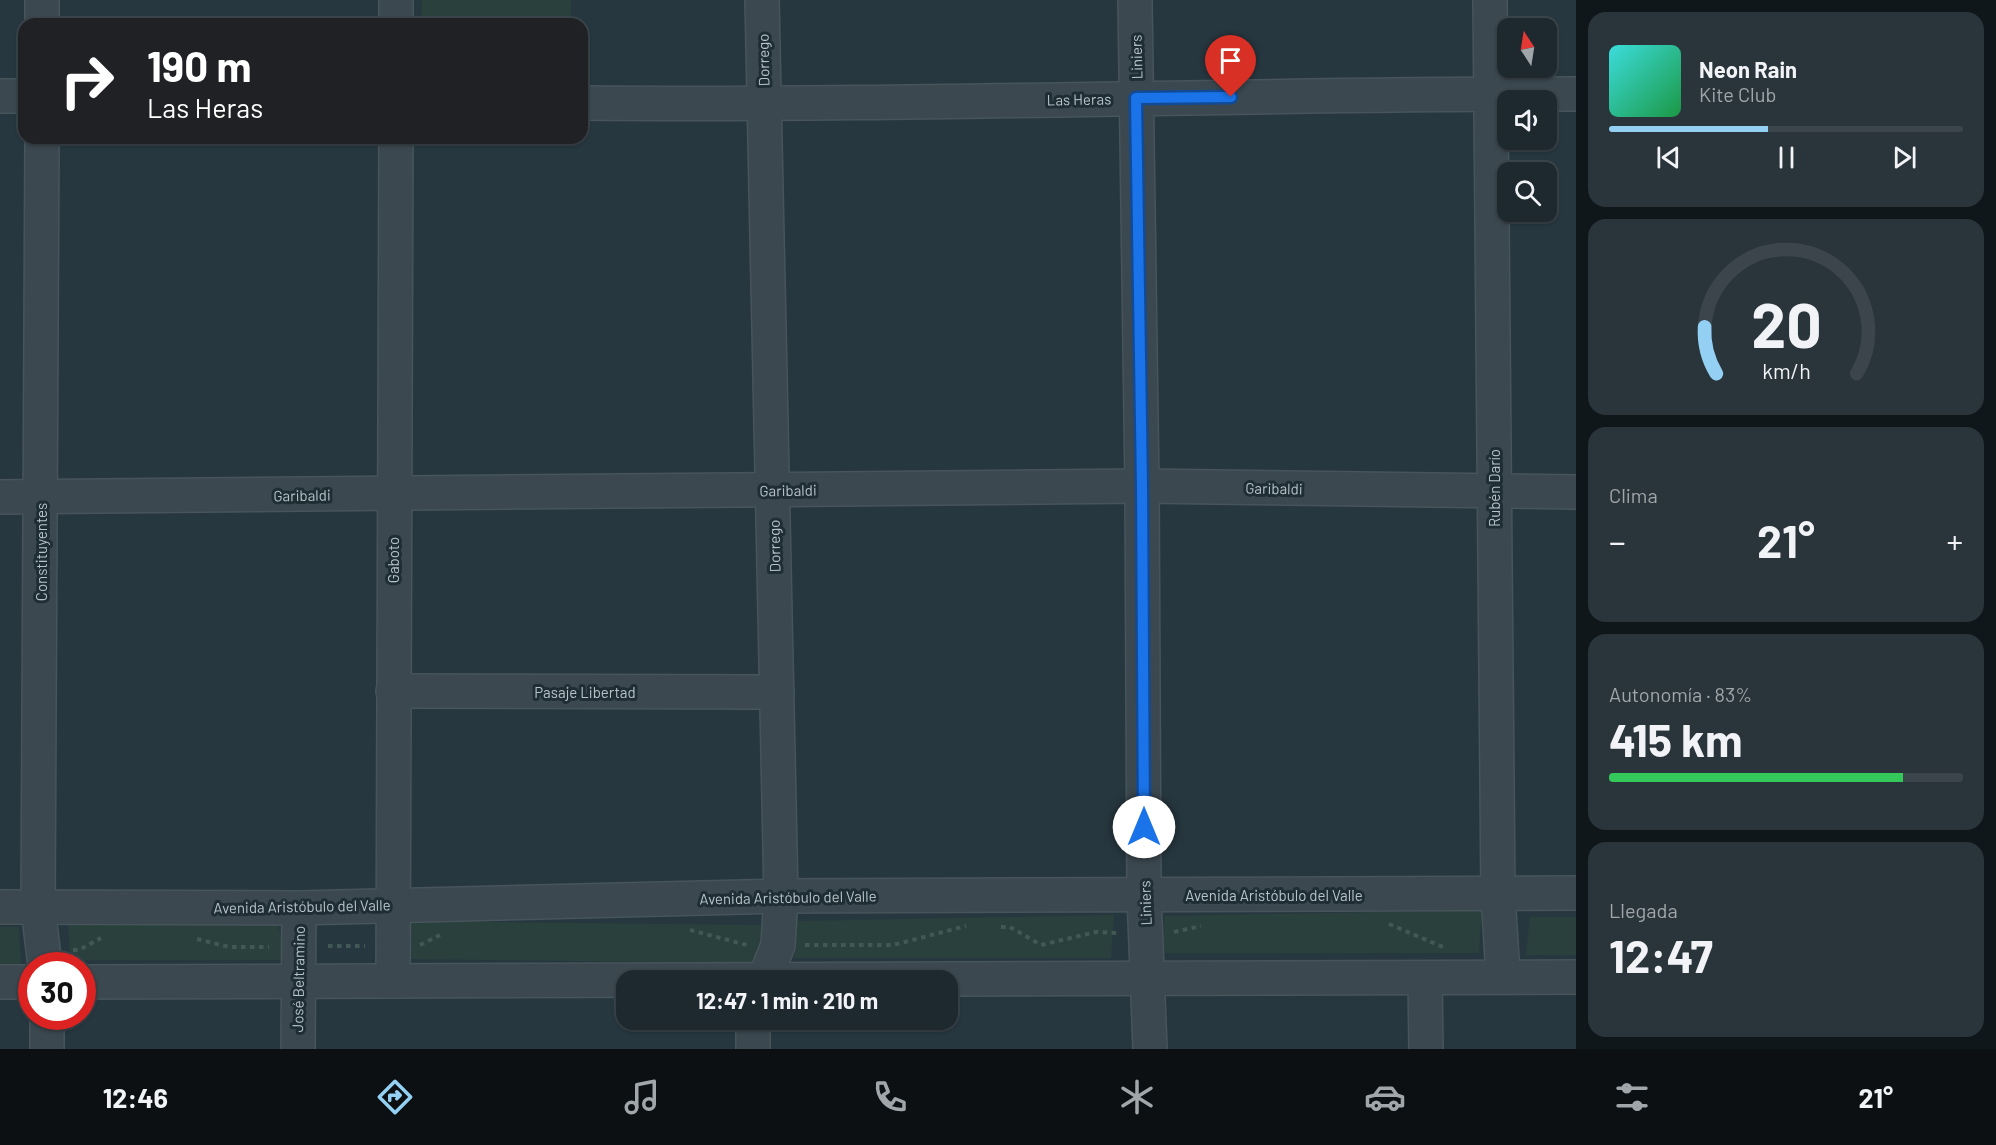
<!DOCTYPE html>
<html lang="es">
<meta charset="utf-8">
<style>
body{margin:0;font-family:Barlow,sans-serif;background:#2a353b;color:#f1f3f6;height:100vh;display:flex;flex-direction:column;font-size:22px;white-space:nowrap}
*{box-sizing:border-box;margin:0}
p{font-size:20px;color:#a0a6aa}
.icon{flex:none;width:33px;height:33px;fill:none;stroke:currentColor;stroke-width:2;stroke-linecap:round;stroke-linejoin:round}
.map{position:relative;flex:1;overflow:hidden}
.panel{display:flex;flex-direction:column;gap:12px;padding:12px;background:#10171a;width:420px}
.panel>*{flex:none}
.hud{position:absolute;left:18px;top:18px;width:570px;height:126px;border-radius:18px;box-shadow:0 2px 4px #0004,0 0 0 2px #3b454b;background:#202124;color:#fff;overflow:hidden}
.needle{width:39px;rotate:348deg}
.tools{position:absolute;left:1497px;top:18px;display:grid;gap:12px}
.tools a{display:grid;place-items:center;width:60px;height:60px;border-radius:12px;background:#1d292f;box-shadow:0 2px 4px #0004,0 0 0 2px #3b454b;font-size:30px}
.speed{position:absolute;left:18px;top:952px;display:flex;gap:12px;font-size:30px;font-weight:700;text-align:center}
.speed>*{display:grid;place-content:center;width:78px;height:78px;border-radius:50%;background:#1d292f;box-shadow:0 2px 4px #0004,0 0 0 2px #3b454b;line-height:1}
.speed .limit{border:9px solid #d22;background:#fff;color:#111}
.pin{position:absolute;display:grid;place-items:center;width:51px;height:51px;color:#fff;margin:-62px -26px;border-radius:50% 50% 50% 0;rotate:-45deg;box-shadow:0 0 6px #0007}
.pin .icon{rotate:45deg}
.me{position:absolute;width:66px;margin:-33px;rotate:0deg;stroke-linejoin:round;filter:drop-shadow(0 0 4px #0008)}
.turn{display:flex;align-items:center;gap:21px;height:126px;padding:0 30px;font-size:27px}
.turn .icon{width:78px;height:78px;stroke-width:2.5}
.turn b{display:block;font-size:42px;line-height:51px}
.big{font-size:45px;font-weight:700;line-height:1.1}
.panel .card{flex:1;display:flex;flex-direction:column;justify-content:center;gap:9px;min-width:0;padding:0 21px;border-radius:18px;background:#2a353b}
.panel .dial{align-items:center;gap:0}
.dial svg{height:156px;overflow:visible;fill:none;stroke:#3b454b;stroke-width:7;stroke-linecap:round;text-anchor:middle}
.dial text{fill:#f1f3f6;stroke:none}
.song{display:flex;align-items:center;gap:18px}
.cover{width:72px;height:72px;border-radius:9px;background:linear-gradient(135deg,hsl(180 70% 55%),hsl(140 70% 35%))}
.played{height:6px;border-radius:3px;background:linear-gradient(90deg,#93d0f3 45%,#3b454b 45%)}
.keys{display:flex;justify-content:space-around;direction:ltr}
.heat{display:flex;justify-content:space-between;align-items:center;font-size:33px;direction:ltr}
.charge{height:9px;border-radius:4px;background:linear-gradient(90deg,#34c759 83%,#3b454b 0)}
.trip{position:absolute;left:616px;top:970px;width:342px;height:60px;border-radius:18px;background:#1d292f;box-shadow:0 2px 4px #0004,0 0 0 2px #3b454b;font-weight:700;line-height:60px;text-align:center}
.dock{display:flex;height:96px;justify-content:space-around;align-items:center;background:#0c1013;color:#a0a6aa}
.dock .icon{width:42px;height:42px}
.dock .active{color:#93d0f3}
.dock b{font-size:27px;color:#f1f3f6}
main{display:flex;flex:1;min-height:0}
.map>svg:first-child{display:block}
.green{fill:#29403d}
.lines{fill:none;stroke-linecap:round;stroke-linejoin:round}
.minor-casing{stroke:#47545b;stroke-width:36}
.path{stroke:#425854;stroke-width:4;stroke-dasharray:4.5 4.5;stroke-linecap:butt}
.minor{stroke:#3b484f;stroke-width:33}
.route-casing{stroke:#114b97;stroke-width:15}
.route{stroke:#1a73e8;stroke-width:10}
.labels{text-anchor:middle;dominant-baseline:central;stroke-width:6;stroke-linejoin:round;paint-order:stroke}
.street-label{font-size:15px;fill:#b7c3c9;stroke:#1f2d34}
</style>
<main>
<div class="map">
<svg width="1576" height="1049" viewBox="0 0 1576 1049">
<rect width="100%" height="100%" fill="#27373f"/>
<!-- green -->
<g class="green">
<polygon points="422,0 571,0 571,24 421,24"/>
<polygon points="1482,910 1479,953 1161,953 1165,916"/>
<polygon points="1114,915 1111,958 794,958 797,921"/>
<polygon points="1530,917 1576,917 1576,955 1526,955"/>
<polygon points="68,920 278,922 285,960 70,960"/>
<polygon points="401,921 771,925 773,963 398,959"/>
<polygon points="0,927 19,927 21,966 0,965"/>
</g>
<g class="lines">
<!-- minor casing -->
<g class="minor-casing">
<g id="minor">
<polyline points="42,0 42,24"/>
<polyline points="396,0 396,24"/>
<polyline points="762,0 781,896 778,945 764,981"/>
<polyline points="1135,0 1142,486 1144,895 1150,1049"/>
<polyline points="1490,0 1498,894 1503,976"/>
<polyline points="0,96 24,96"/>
<path d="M582,103C913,106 1245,94 1576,94"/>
<polyline points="42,138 38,908 45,966"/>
<polyline points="0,497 1142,486 1576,492"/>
<polyline points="393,691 777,692"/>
<polyline points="0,907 299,908 781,896 1576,893"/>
<polyline points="1425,978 1426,1049"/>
<polyline points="393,981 396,138"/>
<polyline points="0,982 32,982"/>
<polyline points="82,982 1576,977"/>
<polyline points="47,1017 47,1049"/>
<polyline points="298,1049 299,908"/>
<polyline points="753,1049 753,1020"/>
</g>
</g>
<!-- path -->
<g class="path">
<polyline points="1389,924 1443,947"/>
<polyline points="1001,927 1010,927 1041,945 1096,932 1118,933"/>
<polyline points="690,930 747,945"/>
<polyline points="1174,932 1201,926"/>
<polyline points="197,939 229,947 269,947"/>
<polyline points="420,945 440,935"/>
<polyline points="805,945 893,945 966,926"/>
<polyline points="328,946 365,946"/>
<polyline points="73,950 79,950 101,938"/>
</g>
<!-- minor -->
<use href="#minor" class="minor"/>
</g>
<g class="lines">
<!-- route casing -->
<g class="route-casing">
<polyline id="route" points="1144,827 1142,486 1136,98 1231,97"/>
</g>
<!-- route -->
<use href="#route" class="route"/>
</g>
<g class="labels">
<!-- street labels -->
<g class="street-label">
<text transform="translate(1136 57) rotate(-91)">Liniers</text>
<text transform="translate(763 60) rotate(-91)">Dorrego</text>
<text transform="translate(1079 99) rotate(-1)">Las Heras</text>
<text transform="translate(1274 488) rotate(1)">Garibaldi</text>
<text transform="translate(1494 488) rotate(-90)">Rubén Darío</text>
<text transform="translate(788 490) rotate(-1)">Garibaldi</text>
<text transform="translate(302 495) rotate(-1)">Garibaldi</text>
<text transform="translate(774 546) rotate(-91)">Dorrego</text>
<text transform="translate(41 552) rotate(-90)">Constituyentes</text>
<text transform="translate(393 560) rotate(-90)">Gaboto</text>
<text x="585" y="692">Pasaje Libertad</text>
<text x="1274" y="895">Avenida Aristóbulo del Valle</text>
<text transform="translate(788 897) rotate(-1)">Avenida Aristóbulo del Valle</text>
<text transform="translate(1145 903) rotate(-92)">Liniers</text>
<text transform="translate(302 906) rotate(-1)">Avenida Aristóbulo del Valle</text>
<text transform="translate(298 979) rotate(-89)">José Beltramino</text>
</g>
</g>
</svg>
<div class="tools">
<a><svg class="needle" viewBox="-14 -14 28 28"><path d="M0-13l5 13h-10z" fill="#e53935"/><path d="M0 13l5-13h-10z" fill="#a0a6aa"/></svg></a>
<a><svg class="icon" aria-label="sound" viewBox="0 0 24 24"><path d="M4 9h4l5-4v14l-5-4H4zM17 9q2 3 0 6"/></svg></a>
<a><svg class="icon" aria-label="search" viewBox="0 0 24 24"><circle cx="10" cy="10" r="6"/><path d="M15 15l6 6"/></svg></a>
</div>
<div class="speed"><div class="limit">30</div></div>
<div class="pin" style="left:1231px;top:97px;background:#d93025"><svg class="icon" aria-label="arrive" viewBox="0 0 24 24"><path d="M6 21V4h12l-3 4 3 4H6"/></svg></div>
<svg class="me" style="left:1144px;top:827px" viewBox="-20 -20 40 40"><circle r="19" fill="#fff"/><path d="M0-13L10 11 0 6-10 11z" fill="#1a73e8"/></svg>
<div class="trip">12:47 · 1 min · 210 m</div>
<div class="hud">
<div class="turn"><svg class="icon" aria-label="right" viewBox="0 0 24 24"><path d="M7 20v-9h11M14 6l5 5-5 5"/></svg><div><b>190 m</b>Las Heras</div></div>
</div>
</div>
<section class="panel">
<div class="card">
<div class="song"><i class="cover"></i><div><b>Neon Rain</b><p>Kite Club</p></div></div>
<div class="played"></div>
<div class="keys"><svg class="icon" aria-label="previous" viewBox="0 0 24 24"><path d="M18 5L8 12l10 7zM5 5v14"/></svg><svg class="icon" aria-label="pause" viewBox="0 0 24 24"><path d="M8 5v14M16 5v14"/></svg><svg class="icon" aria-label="next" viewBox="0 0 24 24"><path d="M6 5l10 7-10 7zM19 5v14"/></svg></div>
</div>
<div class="card dial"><svg viewBox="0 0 100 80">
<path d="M14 69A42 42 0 1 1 86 69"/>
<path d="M14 69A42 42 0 0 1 8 45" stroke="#93d0f3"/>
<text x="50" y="56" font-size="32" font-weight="700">20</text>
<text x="50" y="72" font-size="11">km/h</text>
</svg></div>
<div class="card"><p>Clima</p>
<div class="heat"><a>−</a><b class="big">21°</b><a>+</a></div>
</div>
<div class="card"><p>Autonomía · 83%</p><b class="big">415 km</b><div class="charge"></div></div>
<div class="card"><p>Llegada</p><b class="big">12:47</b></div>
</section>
</main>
<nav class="dock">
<b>12:46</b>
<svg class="icon active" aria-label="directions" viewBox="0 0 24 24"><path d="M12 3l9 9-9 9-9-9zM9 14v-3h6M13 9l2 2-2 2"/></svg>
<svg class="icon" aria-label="music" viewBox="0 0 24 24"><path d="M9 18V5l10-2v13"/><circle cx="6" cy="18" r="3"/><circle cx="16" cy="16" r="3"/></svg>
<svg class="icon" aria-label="phone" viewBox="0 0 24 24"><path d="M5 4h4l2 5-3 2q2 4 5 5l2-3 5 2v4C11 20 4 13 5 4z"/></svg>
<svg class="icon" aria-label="climate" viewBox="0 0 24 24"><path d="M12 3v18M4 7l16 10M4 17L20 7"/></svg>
<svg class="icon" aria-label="car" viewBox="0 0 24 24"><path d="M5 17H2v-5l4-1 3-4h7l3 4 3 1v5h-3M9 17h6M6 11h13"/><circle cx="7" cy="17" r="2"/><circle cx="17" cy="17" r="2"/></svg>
<svg class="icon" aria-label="filters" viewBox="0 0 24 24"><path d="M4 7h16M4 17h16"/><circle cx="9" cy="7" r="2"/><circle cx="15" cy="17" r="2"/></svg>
<b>21°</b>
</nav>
